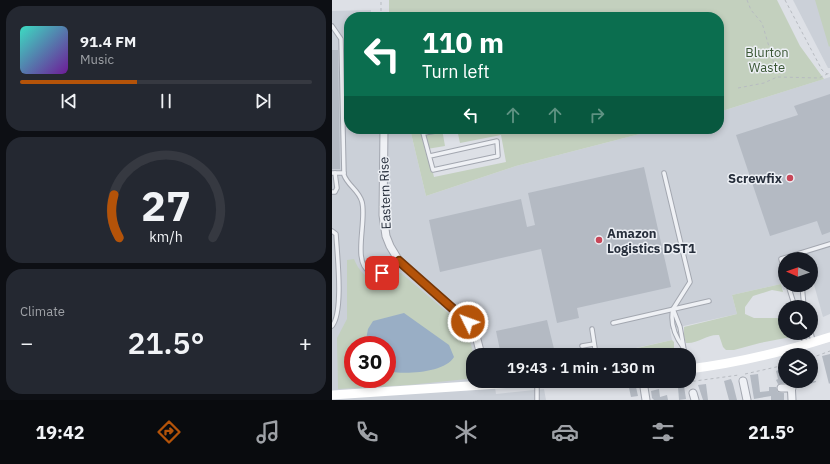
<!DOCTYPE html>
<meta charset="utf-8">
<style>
body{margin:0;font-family:"IBM Plex Sans",sans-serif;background:#242831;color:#f1f3f6;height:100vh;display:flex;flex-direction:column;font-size:15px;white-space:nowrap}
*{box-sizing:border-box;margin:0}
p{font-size:13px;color:#9ea1a6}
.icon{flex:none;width:22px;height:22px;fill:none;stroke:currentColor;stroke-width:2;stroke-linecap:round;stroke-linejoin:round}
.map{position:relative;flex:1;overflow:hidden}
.side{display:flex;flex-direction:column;gap:6px;padding:6px;background:#0d0f14;width:332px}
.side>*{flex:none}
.hud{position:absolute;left:12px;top:12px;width:380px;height:122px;border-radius:16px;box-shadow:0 2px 6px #0003;background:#0b6e4f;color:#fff;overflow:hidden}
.needle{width:26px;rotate:272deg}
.fabs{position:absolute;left:446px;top:252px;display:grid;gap:8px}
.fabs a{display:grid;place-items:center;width:40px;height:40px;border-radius:50%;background:#171b24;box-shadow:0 2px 6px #0003;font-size:20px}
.speed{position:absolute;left:12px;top:336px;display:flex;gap:8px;font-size:20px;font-weight:700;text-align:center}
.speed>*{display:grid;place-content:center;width:52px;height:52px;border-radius:50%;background:#171b24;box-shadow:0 2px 6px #0003;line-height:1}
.speed .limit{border:6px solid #d22;background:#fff;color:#111}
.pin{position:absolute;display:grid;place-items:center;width:34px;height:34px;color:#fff;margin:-17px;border-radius:8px;box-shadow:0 2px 6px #0006}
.me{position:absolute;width:44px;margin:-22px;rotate:312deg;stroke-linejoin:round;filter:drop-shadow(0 0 3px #0008)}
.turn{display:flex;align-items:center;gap:14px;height:84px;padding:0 12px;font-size:18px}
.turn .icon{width:52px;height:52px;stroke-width:2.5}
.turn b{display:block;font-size:28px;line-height:34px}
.lanes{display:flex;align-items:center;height:38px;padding:0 12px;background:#0003;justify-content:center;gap:20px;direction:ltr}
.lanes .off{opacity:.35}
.big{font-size:30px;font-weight:600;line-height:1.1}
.side .tile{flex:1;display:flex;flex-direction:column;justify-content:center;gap:6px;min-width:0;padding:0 14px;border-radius:16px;background:#242831}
.side .dial{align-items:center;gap:0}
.dial svg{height:104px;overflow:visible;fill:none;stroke:#363941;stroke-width:7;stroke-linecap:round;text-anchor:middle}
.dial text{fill:#f1f3f6;stroke:none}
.song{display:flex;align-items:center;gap:12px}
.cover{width:48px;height:48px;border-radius:6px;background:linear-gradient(135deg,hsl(170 70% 55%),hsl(280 70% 35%))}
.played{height:4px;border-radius:2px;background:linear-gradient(90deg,#b45309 40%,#363941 40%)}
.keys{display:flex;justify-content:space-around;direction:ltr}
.heat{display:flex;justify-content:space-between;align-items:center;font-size:22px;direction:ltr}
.trip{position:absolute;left:134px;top:348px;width:230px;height:40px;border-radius:16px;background:#171b24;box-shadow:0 2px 6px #0003;font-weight:600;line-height:40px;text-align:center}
.tab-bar{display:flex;height:64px;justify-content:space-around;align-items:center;background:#090b0e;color:#9ea1a6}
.tab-bar .icon{width:28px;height:28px}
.tab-bar .on{color:#b45309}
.tab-bar b{font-size:18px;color:#f1f3f6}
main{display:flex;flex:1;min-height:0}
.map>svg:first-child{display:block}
.built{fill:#cbd0d8;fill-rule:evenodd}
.green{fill:#c3d0be;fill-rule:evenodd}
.water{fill:#99aec5}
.building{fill:#b4bac3}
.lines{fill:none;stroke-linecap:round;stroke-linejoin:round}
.lane-casing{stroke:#a3a7b0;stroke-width:5.5}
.street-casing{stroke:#a3a7b0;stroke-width:9}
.path{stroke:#b7bbc1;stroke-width:1;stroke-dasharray:3 3;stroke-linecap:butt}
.lane{stroke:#eff1f5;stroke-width:3.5}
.street{stroke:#eff1f5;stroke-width:7}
.secondary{stroke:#fff;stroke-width:9}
.route-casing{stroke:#753606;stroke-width:10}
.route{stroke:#b45309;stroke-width:7}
.poi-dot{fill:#c84658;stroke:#eceff4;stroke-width:1.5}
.labels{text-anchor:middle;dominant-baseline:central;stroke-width:3;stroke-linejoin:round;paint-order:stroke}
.park-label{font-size:13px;fill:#3b5735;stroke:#eceff4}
.poi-label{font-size:13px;font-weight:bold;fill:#272f3c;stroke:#eceff4;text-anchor:end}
.street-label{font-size:13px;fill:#272f3c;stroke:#eceff4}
</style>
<main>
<section class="side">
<div class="tile">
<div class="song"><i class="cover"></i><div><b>91.4 FM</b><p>Music</p></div></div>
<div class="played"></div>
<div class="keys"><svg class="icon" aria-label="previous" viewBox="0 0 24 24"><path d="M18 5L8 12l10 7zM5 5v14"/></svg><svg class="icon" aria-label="pause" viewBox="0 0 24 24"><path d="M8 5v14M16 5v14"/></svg><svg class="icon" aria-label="next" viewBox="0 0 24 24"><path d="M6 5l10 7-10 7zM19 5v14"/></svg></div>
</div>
<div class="tile dial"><svg viewBox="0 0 100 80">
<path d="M14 69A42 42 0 1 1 86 69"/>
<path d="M14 69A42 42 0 0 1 10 36" stroke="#b45309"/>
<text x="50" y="56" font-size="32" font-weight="700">27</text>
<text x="50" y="72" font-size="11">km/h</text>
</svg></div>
<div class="tile"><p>Climate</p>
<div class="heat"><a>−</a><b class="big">21.5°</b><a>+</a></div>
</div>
</section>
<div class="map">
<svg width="498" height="400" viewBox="0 0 498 400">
<rect width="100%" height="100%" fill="#dde0e6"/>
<!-- built -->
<g class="built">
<polygon points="461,0 498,0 498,68 496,68"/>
<path d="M39,10V17H17V129H78L94,196L184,166L327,129H387V112L498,77V314L491,317L481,281L479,282V259H453V285H470L451,290L449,284L400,295L405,314L338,329L340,340L272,355H141V381H162L164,394L212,389L214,400H0V11ZM21,345H55V379H21Z"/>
</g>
<!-- green -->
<g class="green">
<polygon points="57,0 445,0 468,46 492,79 387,112 387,17 57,17"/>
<polygon points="483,0 498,0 498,46 497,47"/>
<polygon points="78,129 110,129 113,146 95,149 102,177 174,162 169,135 128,143 125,129 327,129 184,166 94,196"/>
<path d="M22,259C27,271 36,283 51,279C57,276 62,273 69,273L129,324C139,339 148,363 135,379L77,385L6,389L5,338L15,319V260ZM21,345H55V379H21Z"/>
<path d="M449,284L451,292L440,290L421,296L413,307V314L422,318H453V333H461L459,337L428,343L402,350H394L391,347L387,335C375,334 366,344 354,343L352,337V327L405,314L400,295Z"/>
<polygon points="340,340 342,342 342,349 339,351 317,355 275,355"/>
</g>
<!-- water -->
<path class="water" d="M72,313L117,345L122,357C113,373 71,375 55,371V345H33L36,329L41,321Z"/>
<!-- building -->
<g class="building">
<polygon points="0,50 6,50 8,169 0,169"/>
<polygon points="498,94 498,232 490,235 485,221 438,236 404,135 466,115 462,106"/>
<polygon points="312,167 339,287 245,308 247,318 225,323 209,249 108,272 97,220 189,199 195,227 203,225 196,193"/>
<polygon points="215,320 223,353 214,355 169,355 164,331"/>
<polygon points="498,354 498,383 497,384 490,356"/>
<polygon points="451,368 454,383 446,384 444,380 446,379 444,371"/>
<polygon points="426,374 428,392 437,391 437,387 444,387 446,392 452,393 452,400 439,400 439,396 422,399 418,375"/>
<polygon points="399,379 401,384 405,400 397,400 394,389 392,381"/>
<polygon points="468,381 484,381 484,382 470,387"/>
<polygon points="374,384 376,400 371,400 366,385"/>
<polygon points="352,386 354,399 347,400 346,387"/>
<polygon points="304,387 306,396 299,397 297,388"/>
<polygon points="327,389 328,397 335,395 336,400 322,400 320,398 319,391"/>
</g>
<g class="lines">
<!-- lane casing -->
<g class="lane-casing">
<g id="lane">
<path d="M0,26L9,39L12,175C16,186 27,190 30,202C35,221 20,263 38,272C41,274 45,275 49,273C56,271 62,265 67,261"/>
<polyline points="90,129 101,170 166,156 165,141 98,156"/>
<polyline points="92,133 104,131 106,129"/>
<polyline points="0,173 12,173"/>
<path d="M332,173L358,282L341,309C338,322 343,336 351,347"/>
<polyline points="0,192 3,192 5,188 3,173"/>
<path d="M0,231L4,234C5,253 12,312 0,326"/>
<polyline points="453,273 449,259 498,244"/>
<polyline points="456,285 463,307"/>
<polyline points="470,285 472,307"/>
<polyline points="341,309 348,327 353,355"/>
<polyline points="281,323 377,301"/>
<polyline points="260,329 264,355"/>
<polyline points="470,333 473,343"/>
<polyline points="479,333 481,341"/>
<polyline points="250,346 262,344"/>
<polyline points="205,383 205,400"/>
</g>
</g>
<!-- street casing -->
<g class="street-casing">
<g id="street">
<polyline points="52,129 51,215 54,236 58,246 67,261 136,322 143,332 149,355"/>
<polyline points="311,381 314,400"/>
<polyline points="411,381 415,400"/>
<polyline points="459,381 460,400"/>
<polyline points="449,388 460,388"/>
<polyline points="361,393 363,400"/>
</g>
</g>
<!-- path -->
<g class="path">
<polyline points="415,0 419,10 430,23 446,77 487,78 495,74"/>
<polyline points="453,0 490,70 495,74 498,73"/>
<polyline points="49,17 49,0"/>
<polyline points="406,88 432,83 445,77"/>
<polyline points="479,358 498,351"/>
<polyline points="413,374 453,365"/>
<polyline points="139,378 141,374"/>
<polyline points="319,387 407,375"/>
</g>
<!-- lane -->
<use href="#lane" class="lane"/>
<!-- street -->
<use href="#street" class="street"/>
<!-- secondary -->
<g class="secondary">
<path d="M357,369C407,363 451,352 498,337"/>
<polyline points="0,395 213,381"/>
</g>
</g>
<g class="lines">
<!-- route casing -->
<g class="route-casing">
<polyline id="route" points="50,273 67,261 136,322"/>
</g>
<!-- route -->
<use href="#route" class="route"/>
</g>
<!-- markers -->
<g class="poi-dot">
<circle cx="458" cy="178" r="4"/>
<circle cx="267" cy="240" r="4"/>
</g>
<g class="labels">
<!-- park labels -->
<g class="park-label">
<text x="435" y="52">Blurton<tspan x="435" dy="15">Waste</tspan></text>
</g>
<!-- poi labels -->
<g class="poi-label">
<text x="450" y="178">Screwfix</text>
<text x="275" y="233" text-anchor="start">Amazon<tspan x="275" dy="15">Logistics DST1</tspan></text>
</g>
<!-- street labels -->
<g class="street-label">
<text transform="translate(53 193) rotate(-92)">Eastern Rise</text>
</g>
</g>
</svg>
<div class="fabs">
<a><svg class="needle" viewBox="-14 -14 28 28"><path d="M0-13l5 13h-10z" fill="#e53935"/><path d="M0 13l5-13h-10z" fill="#9ea1a6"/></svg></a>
<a><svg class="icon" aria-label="search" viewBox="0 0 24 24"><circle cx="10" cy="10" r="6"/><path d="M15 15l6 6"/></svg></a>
<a><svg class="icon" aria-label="layers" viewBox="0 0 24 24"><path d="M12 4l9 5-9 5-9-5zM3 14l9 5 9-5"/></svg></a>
</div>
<div class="speed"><div class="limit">30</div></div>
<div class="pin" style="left:50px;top:273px;background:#d93025"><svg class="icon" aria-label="arrive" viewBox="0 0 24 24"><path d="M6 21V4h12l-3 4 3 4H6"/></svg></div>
<svg class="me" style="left:136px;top:322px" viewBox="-20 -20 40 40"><circle r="17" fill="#b45309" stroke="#fff" stroke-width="3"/><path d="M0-11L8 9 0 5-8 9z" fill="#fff"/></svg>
<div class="trip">19:43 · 1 min · 130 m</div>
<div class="hud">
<div class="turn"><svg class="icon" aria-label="left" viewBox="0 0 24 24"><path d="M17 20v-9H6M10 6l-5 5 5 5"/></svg><div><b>110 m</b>Turn left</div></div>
<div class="lanes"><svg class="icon" aria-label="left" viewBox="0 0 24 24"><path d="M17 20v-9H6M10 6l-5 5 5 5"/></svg><svg class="icon off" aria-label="ahead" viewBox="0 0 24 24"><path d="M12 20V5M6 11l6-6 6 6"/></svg><svg class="icon off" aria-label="ahead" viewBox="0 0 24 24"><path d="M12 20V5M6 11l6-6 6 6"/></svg><svg class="icon off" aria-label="right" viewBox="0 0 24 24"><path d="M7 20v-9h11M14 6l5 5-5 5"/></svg></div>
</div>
</div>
</main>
<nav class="tab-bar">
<b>19:42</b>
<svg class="icon on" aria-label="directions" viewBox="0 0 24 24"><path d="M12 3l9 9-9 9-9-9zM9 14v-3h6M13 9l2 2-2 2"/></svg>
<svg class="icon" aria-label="music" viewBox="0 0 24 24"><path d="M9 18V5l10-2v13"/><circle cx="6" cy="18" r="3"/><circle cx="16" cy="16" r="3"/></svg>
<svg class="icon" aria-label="phone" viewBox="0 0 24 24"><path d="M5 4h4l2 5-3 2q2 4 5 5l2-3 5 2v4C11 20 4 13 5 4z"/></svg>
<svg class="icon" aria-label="climate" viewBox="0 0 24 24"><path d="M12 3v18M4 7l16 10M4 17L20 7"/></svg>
<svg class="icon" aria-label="car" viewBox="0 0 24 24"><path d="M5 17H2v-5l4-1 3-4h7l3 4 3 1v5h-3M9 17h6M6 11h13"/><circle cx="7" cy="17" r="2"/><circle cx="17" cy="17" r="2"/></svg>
<svg class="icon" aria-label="filters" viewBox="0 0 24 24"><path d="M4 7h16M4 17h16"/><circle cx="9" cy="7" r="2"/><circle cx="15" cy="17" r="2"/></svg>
<b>21.5°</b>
</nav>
